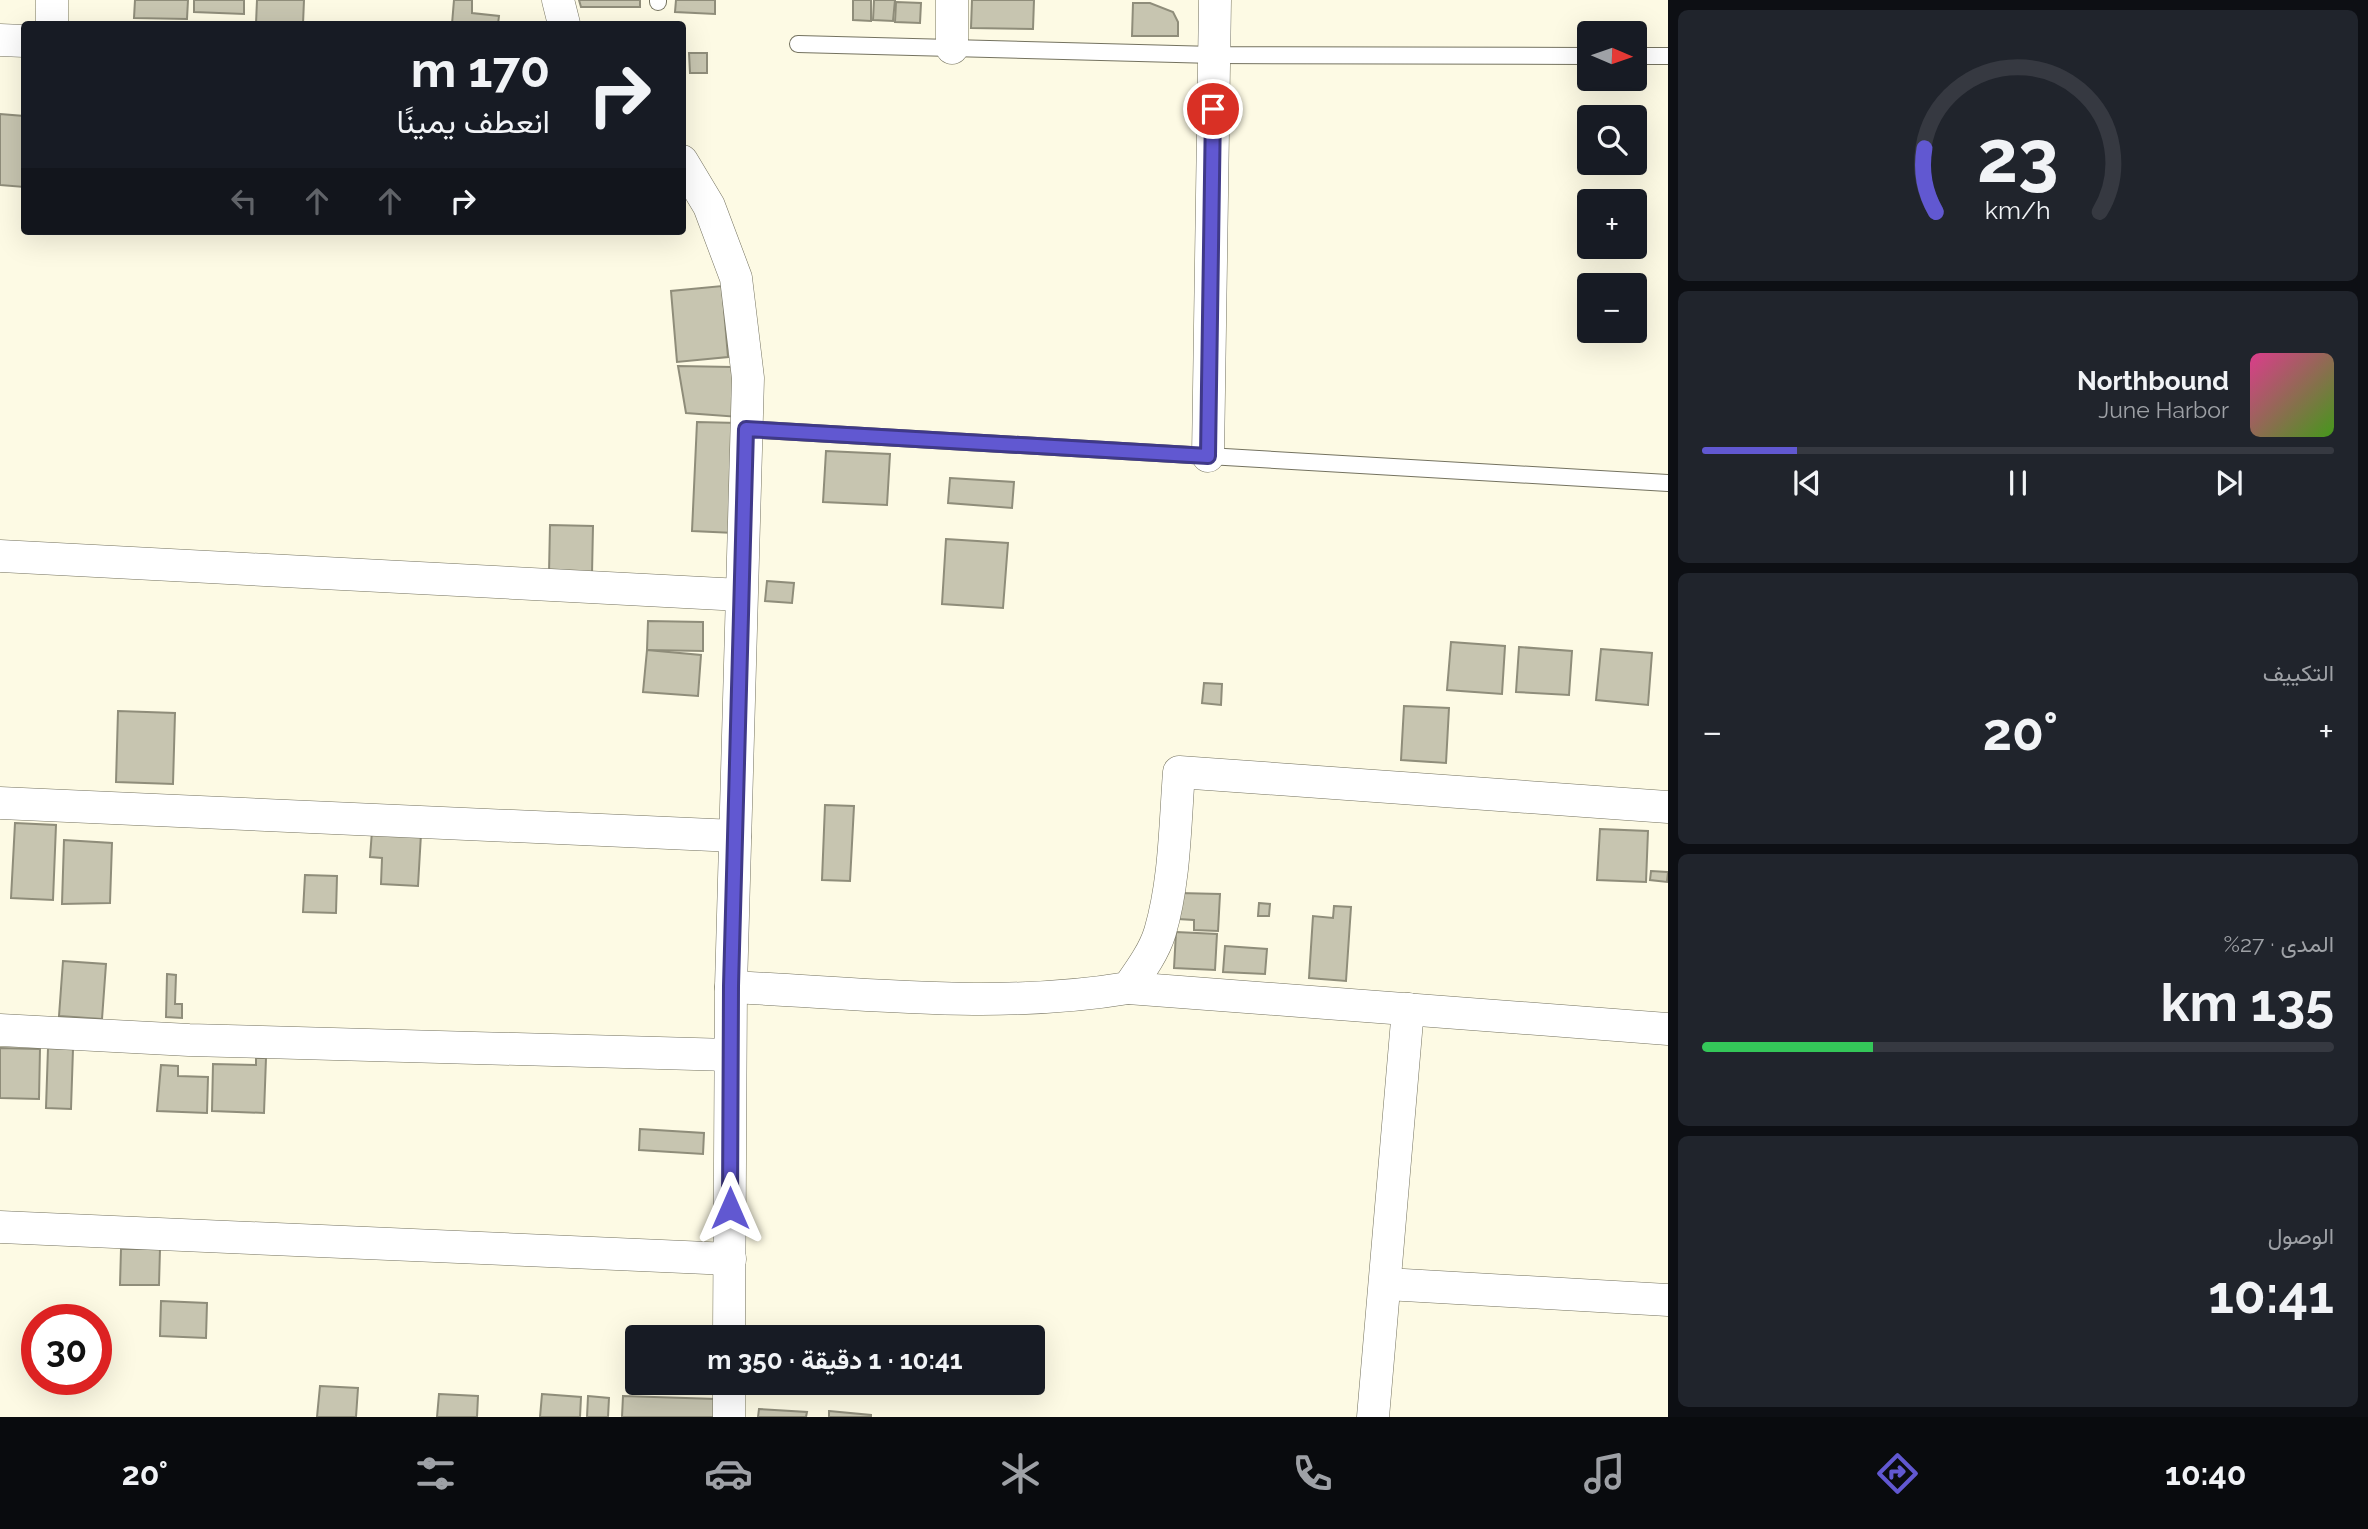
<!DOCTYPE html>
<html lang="ar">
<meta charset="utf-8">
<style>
body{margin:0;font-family:Raleway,Vazirmatn,sans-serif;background:#20242c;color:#f1f3f6;direction:rtl;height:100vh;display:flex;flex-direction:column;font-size:26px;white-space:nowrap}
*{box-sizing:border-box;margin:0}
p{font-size:23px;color:#9ea1a6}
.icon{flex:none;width:38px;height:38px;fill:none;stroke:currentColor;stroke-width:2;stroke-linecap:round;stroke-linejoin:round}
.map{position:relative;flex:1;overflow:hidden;direction:ltr}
.sheet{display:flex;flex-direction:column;gap:10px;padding:10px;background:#0d0f14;width:700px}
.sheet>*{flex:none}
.guide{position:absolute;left:21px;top:21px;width:665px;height:214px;border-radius:7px;box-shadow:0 7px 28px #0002;direction:rtl;background:#171b24;color:#f1f3f6;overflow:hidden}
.needle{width:46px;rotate:92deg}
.tools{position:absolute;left:1577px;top:21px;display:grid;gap:14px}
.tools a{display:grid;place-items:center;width:70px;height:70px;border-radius:7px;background:#171b24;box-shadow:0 7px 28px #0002;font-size:35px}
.speed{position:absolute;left:21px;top:1304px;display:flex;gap:14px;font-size:35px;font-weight:700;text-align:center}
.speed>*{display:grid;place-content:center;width:91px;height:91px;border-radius:50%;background:#171b24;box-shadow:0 7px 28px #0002;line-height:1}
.speed .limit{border:10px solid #d22;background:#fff;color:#111}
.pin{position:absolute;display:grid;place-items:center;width:60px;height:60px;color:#fff;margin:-30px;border:4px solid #fff;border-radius:50%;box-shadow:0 2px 7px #0007}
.me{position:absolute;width:77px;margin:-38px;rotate:0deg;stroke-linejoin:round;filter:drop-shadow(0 0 5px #0008)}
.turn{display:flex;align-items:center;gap:24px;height:147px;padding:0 21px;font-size:32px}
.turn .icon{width:91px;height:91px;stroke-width:2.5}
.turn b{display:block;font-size:49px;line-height:60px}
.lanes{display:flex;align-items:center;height:66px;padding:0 21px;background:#0003;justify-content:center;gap:35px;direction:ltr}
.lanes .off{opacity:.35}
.big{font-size:52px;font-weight:700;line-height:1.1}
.sheet .tile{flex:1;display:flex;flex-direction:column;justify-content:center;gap:10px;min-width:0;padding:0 24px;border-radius:10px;background:#20242c}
.sheet .dial{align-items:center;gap:0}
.dial svg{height:182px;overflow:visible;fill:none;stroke:#363941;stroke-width:7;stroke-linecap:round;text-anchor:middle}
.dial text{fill:#f1f3f6;stroke:none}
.song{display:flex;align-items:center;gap:21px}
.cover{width:84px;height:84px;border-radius:10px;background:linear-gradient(135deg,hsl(330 70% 55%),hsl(100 70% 35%))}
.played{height:7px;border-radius:4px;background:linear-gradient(90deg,#6158d1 15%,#363941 15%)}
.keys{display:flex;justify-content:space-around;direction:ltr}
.heat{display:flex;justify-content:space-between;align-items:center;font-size:38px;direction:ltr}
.charge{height:10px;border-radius:5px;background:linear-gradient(90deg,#34c759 27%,#363941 0)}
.trip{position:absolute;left:625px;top:1325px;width:420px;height:70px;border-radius:7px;background:#171b24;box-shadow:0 7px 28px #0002;font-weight:700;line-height:70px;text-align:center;direction:rtl}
.tabs{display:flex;height:112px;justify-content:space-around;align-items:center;background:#090b0e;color:#9ea1a6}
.tabs .icon{width:49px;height:49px}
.tabs .active{color:#6158d1}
.tabs b{font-size:32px;color:#f1f3f6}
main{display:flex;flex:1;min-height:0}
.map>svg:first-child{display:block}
.building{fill:#c7c5b0;stroke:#8f8d7a;stroke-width:2}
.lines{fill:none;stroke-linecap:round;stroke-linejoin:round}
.service-casing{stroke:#74725f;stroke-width:18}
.minor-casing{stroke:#74725f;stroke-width:33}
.service{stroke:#fff;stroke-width:16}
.minor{stroke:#fff;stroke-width:32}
.route-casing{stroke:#3f3988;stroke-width:18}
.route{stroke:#6158d1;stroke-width:12}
</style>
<main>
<section class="sheet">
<div class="tile dial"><svg viewBox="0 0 100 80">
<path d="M14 69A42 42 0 1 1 86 69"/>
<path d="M14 69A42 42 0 0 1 9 41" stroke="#6158d1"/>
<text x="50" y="56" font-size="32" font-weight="700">23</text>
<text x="50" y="72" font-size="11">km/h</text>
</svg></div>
<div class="tile">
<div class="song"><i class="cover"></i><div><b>Northbound</b><p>June Harbor</p></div></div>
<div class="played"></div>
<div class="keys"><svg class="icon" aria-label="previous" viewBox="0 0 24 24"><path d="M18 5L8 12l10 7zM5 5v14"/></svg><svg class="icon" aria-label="pause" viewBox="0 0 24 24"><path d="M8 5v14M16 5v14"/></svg><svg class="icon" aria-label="next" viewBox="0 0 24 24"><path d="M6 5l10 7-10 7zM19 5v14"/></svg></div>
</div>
<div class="tile"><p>التكييف</p>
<div class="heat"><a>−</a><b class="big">20°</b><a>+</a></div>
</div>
<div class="tile"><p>المدى · 27%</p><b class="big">135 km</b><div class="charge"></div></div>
<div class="tile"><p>الوصول</p><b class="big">10:41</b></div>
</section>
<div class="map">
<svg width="1668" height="1417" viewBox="0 0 1668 1417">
<rect width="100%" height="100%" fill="#fdfae4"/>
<!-- building -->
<g class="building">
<polygon points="135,0 188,0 187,19 134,18"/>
<polygon points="194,0 244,0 244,14 194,12"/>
<polygon points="257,0 304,0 303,24 256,24"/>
<polygon points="454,0 472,0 472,13 499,16 498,24 452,24"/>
<polygon points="579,0 640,0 640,7 581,7"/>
<polygon points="676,0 715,0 715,14 675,12"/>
<polygon points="853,0 871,0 871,21 853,20"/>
<polygon points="874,0 895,0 893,21 873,20"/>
<polygon points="972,0 1034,0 1033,29 971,28"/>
<polygon points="896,2 921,3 920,23 895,22"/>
<polygon points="1133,3 1150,3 1173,12 1178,22 1178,36 1132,36"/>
<polygon points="689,53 707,53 707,73 690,73"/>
<polygon points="0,114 24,116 24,187 0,185"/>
<polygon points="722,286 728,357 677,362 671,291"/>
<polygon points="678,366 732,367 739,417 686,413"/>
<polygon points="697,422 738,423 734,533 692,531"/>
<polygon points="826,451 890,454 887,505 823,502"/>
<polygon points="950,478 1014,482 1012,508 948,503"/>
<polygon points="550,525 593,526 592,574 549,573"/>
<polygon points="946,539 1008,543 1003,608 942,604"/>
<polygon points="767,581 794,583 792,603 765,601"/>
<polygon points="648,621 703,622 703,651 647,650"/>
<polygon points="1451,642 1505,646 1502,694 1447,690"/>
<polygon points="1519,647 1572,651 1569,695 1516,692"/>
<polygon points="1601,649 1652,653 1648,705 1596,700"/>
<polygon points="647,650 701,655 698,696 643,692"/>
<polygon points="1204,683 1222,684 1221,705 1202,703"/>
<polygon points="1404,706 1449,708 1446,763 1401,760"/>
<polygon points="118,711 175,713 173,784 116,782"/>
<polygon points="825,805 854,806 850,881 822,880"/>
<polygon points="15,823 56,825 53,900 11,898"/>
<polygon points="1600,829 1648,831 1646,882 1597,880"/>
<polygon points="372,831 421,834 418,886 381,884 382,858 370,857"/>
<polygon points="64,840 112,843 110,903 62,904"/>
<polygon points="1651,871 1668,872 1667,882 1650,880"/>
<polygon points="305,875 337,876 336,913 303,912"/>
<polygon points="1179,893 1220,894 1218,931 1194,930 1194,920 1178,919"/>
<polygon points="1259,903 1270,904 1269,916 1258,916"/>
<polygon points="1334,906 1351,907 1346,981 1309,978 1313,916 1333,918"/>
<polygon points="1176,932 1217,934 1215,970 1174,968"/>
<polygon points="1225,946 1267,949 1265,974 1223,972"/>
<polygon points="63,961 106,964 102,1019 59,1016"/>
<polygon points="167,974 176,975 175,1004 182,1004 182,1018 166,1017"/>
<polygon points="0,1048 40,1049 39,1099 0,1098"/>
<polygon points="48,1048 73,1049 71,1109 46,1108"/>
<polygon points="256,1058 266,1058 264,1113 212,1111 213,1064 256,1065"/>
<polygon points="161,1065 178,1066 178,1076 208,1077 207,1113 157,1111"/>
<polygon points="640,1129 704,1133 703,1154 639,1150"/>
<polygon points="121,1249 160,1249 159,1285 120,1285"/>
<polygon points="161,1301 207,1303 206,1338 160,1336"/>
<polygon points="320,1386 358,1388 356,1417 317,1417"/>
<polygon points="439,1394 478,1396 477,1417 437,1417"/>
<polygon points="542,1394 581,1397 580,1417 540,1417"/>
<polygon points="588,1396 609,1398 608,1417 587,1417"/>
<polygon points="623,1396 716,1399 715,1417 622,1417"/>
<polygon points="759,1409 807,1412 806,1417 758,1417"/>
<polygon points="829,1411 871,1415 871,1417 829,1417"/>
</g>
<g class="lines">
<!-- service casing -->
<g class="service-casing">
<g id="service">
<polyline points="658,2 658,0"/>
<polyline points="798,44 1214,55 1589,56"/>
<polyline points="1634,56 1668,56"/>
<polyline points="746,429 1668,483"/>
</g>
</g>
<!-- minor casing -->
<g class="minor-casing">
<g id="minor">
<polyline points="558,0 564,24"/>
<polyline points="952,0 952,48"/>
<polyline points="52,24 52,0"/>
<polyline points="0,40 24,41"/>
<polyline points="682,161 709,206 736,278 748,378 731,987 729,1337"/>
<polyline points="1208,456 1215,0"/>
<polyline points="0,556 741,595"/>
<polyline points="0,803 735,836"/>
<path d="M731,987C863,993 997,1010 1128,988C1140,971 1154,952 1160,932C1175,881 1175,824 1179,772L1668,807"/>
<polyline points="1128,988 1668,1029"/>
<polyline points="0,1030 189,1040 730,1055"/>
<polyline points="0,1227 730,1259"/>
<polyline points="1386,1284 1668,1300"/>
<polyline points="729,1417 729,1382"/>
<polyline points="1373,1417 1408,1009"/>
</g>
</g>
<!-- service -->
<use href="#service" class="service"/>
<!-- minor -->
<use href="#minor" class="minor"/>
</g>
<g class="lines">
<!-- route casing -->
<g class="route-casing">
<polyline id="route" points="730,1208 731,986 746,429 1208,456 1213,109"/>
</g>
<!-- route -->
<use href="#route" class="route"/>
</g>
</svg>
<div class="tools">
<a><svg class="needle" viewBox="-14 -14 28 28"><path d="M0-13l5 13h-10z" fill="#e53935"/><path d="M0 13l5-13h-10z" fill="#9ea1a6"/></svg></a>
<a><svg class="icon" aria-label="search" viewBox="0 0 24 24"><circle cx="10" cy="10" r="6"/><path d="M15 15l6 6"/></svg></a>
<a>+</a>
<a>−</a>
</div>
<div class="speed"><div class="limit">30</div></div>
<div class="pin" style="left:1213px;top:109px;background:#d93025"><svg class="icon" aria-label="arrive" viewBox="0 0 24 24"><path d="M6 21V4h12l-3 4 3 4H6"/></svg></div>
<svg class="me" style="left:730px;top:1208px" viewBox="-20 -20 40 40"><path d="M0-17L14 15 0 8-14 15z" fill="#6158d1" stroke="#fff" stroke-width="4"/></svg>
<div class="trip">10:41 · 1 دقيقة · 350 m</div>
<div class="guide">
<div class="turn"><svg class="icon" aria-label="right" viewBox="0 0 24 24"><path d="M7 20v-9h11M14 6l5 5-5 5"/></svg><div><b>170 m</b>انعطف يمينًا</div></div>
<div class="lanes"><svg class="icon off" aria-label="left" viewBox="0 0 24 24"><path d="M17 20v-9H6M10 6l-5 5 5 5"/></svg><svg class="icon off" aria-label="ahead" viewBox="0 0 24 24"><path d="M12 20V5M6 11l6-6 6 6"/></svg><svg class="icon off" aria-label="ahead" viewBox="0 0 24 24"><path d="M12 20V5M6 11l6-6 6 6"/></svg><svg class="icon" aria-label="right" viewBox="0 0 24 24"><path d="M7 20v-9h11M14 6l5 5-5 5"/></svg></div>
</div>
</div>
</main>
<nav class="tabs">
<b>10:40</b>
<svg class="icon active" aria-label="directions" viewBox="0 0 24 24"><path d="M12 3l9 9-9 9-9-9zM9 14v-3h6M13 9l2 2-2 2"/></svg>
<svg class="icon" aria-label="music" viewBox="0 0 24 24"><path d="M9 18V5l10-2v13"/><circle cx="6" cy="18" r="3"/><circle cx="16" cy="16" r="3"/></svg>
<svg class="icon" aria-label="phone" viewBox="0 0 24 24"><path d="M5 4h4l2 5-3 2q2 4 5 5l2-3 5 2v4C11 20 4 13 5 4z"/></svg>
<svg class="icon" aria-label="climate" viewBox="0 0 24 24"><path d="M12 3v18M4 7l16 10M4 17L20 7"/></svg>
<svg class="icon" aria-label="car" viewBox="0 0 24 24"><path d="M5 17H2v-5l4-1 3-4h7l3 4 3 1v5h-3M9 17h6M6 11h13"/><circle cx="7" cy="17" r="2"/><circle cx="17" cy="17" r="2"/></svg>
<svg class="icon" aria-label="filters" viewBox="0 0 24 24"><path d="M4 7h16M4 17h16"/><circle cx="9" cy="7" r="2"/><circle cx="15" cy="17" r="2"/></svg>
<b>20°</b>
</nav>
